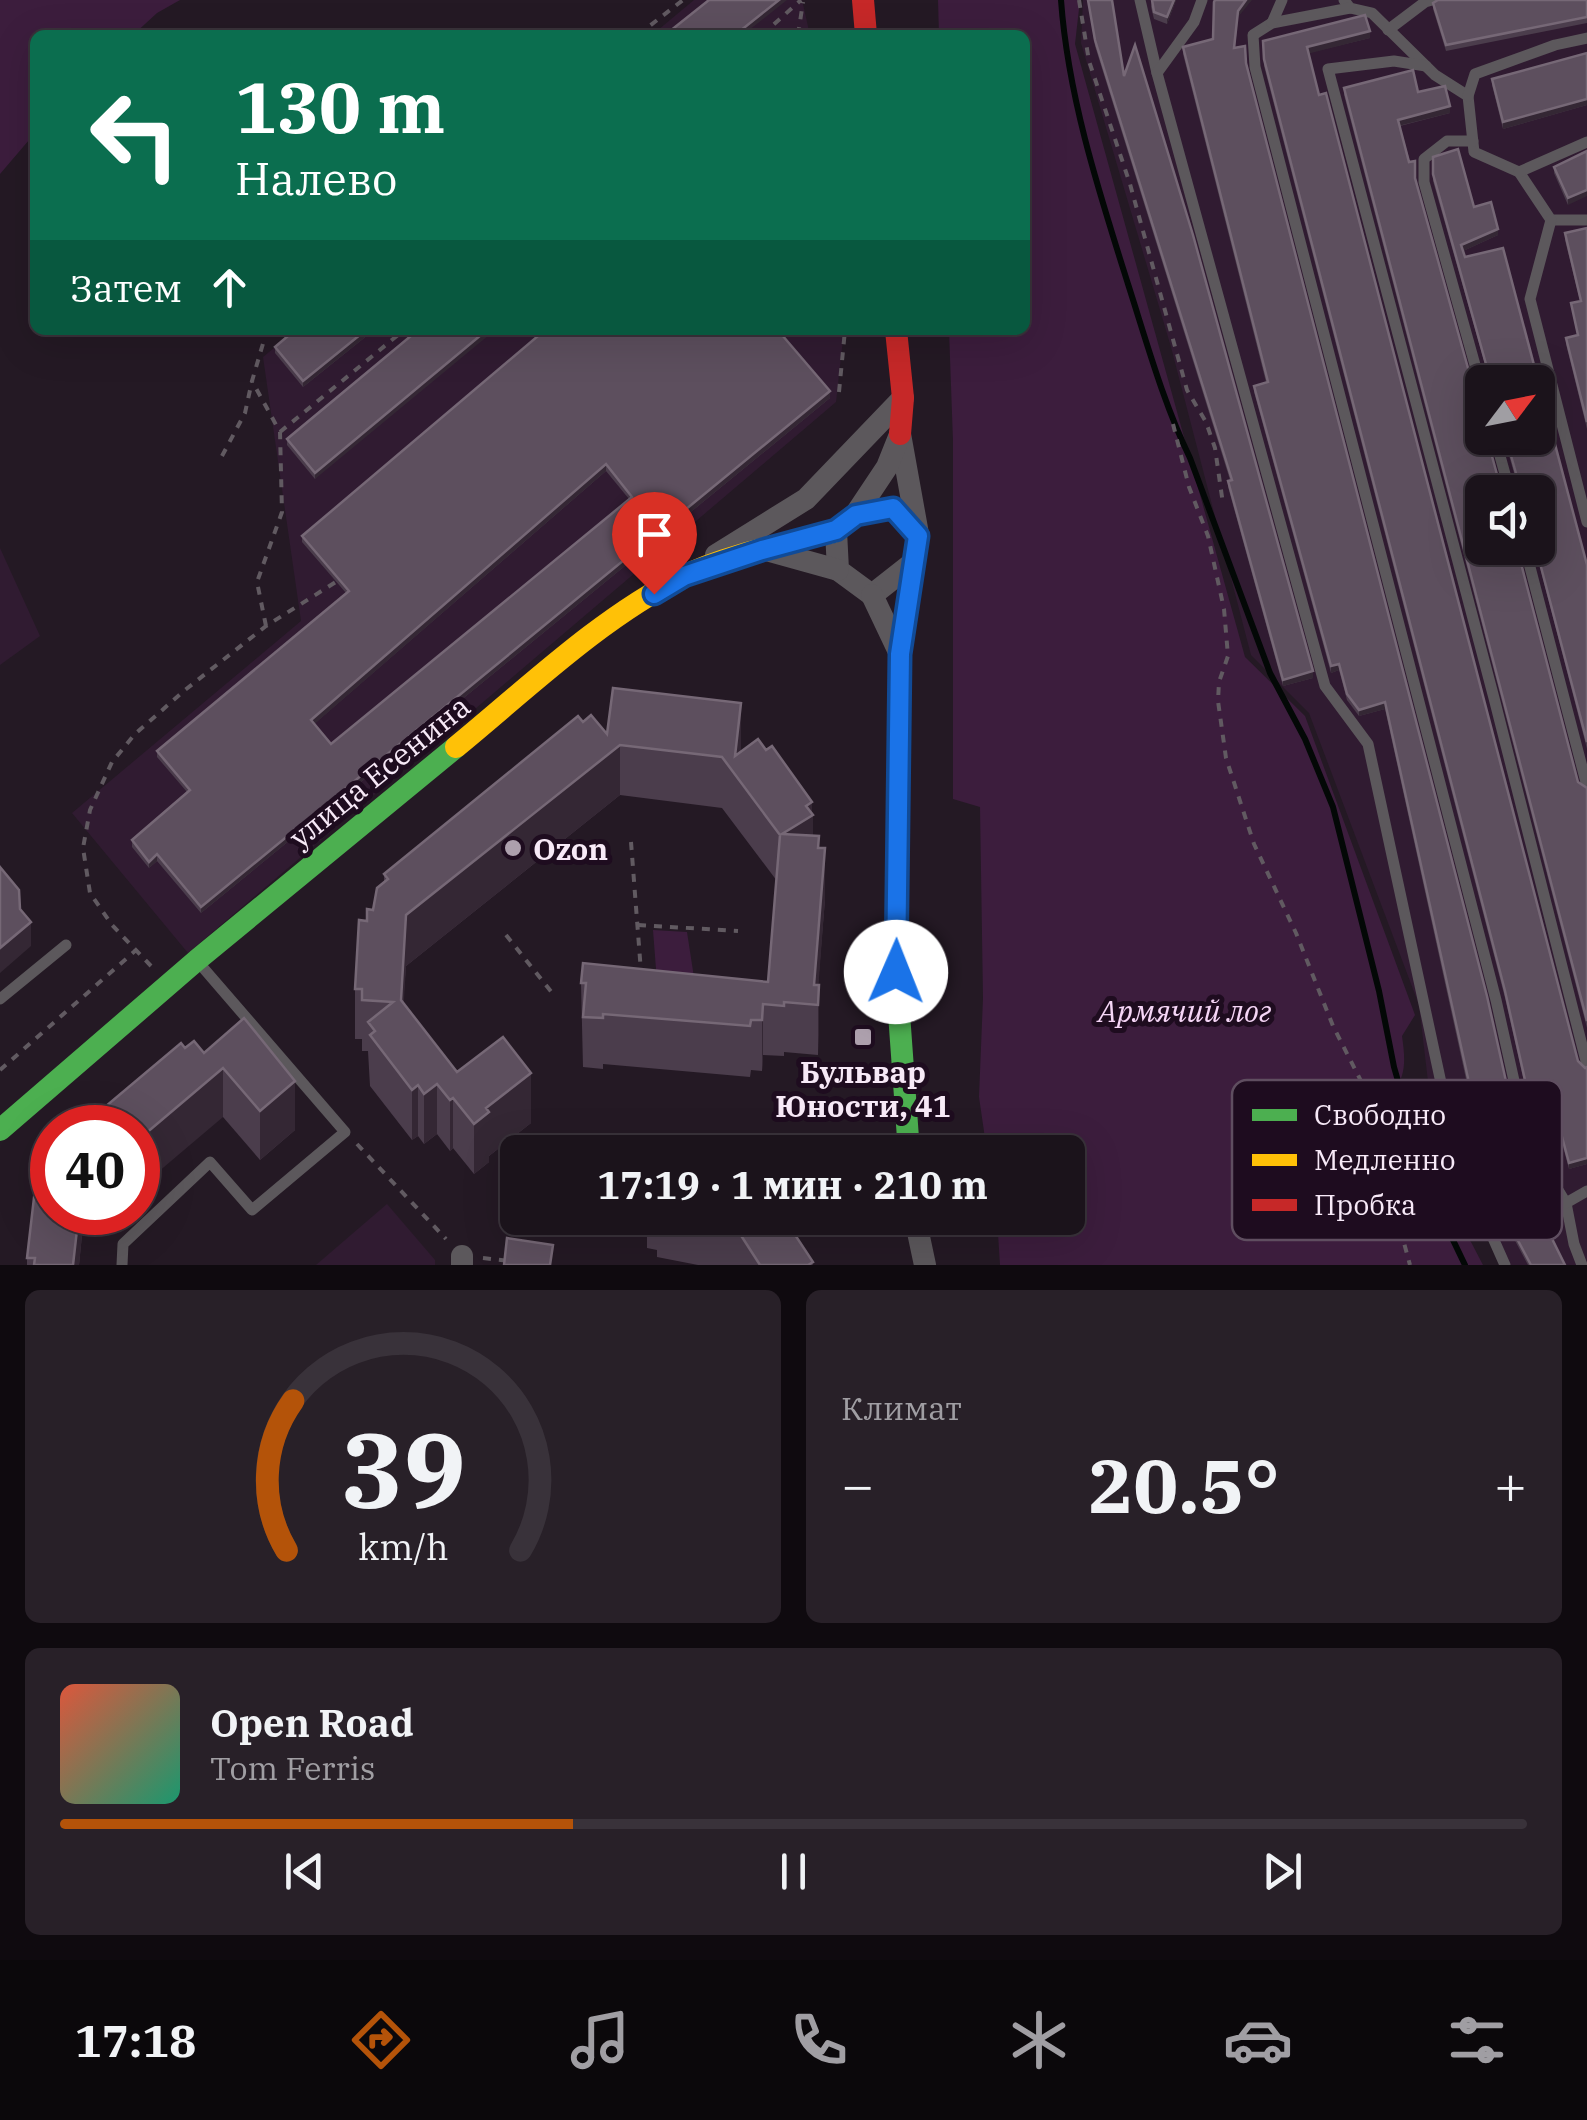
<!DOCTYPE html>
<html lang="ru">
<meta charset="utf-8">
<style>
body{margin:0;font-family:"IBM Plex Serif",serif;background:#282028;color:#f1f3f6;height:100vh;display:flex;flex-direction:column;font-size:38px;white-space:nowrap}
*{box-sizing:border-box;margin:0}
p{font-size:32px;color:#a09ea3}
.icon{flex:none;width:55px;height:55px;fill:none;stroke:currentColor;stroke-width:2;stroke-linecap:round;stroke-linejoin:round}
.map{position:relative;height:1265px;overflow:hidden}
.sheet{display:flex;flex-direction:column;gap:25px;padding:25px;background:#0f0a0f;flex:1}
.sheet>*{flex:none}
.hud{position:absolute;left:30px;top:30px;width:1000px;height:305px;border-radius:15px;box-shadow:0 10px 40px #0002,0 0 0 2px #39323a;background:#0b6e4f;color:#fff;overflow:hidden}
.needle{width:65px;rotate:58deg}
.buttons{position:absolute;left:1465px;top:365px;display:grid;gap:20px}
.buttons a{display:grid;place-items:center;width:90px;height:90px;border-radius:15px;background:#1b131b;box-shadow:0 10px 40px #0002,0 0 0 2px #39323a;font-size:50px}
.speed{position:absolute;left:30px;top:1105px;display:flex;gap:20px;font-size:50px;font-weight:700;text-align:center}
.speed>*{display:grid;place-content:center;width:130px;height:130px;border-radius:50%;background:#1b131b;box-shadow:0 10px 40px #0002,0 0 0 2px #39323a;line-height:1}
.speed .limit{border:15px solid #d22;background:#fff;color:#111}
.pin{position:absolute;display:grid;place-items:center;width:85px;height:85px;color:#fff;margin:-102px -42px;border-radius:50% 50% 50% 0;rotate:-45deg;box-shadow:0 0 10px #0007}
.pin .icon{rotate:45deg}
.me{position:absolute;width:110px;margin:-55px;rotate:1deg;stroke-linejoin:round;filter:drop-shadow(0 0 8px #0008)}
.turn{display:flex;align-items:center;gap:35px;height:210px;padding:0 40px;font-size:45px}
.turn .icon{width:130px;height:130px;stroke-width:2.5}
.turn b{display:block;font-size:70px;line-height:85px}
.then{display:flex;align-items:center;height:95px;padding:0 40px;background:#0003;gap:20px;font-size:38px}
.big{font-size:75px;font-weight:700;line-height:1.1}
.sheet .tile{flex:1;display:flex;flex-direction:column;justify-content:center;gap:15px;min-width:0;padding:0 35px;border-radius:15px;background:#282028}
.sheet .dial{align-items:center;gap:0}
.dial svg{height:260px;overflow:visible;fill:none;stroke:#39323a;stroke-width:7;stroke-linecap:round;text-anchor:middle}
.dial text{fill:#f1f3f6;stroke:none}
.song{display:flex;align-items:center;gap:30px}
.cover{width:120px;height:120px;border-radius:15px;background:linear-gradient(135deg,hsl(10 70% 55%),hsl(160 70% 35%))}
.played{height:10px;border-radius:5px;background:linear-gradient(90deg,#b45309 35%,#39323a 35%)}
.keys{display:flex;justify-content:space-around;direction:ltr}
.heat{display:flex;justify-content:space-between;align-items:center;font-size:55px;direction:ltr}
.sheet .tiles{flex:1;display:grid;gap:25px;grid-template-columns:1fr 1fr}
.tile:last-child{grid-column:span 2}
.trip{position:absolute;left:500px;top:1135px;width:585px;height:100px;border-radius:15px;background:#1b131b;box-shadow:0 10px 40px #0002,0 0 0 2px #39323a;font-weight:700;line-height:100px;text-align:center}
.dock{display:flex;height:160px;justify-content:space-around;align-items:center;background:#0b080b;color:#a09ea3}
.dock .icon{width:70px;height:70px}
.dock .active{color:#b45309}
.dock b{font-size:45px;color:#f1f3f6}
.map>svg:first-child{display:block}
.built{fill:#301b31;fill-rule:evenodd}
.green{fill:#3c1d3d}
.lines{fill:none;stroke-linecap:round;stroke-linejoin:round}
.stream{stroke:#030806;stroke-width:6}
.path{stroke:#615a61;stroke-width:4;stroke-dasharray:8 8;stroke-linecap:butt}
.lane{stroke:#5c585c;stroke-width:11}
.street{stroke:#5c585c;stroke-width:22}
.fast{stroke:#4caf50;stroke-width:22}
.slow{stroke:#ffc107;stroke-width:22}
.jam{stroke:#c62828;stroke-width:22}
.wall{fill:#4b3d4c;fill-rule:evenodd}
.shaded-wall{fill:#342734}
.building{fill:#5d4f5e;stroke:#766876;stroke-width:2.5;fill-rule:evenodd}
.route-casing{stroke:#114b97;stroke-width:25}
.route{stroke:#1a73e8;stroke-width:18}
.poi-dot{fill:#ada0ad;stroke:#1e0c1f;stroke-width:4}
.labels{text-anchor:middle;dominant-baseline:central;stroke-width:10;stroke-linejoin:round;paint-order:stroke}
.street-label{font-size:30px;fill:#f7e9f7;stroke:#1e0c1f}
.poi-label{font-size:30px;font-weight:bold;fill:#f7e9f7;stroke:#1e0c1f;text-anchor:start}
.park-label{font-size:30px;font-style:italic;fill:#f6d6f7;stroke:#1e0c1f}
.key{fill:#1e0c1f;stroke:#5f4e60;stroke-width:2.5}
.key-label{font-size:28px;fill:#f7e9f7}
</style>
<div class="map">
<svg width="1587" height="1265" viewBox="0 0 1587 1265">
<rect width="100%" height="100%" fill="#241924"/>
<!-- built -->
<g class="built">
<polygon points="694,0 802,0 810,35 652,35"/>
<path d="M1083,0H1587V1265H1510L1492,1224L1457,1198L1433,1124L1419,1005L1309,713L1251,655L1171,347L1081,43ZM1482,382H1538V438H1482ZM1482,492H1538V548H1482Z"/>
<polygon points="296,330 844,330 836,402 188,953 72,813 301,621 263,357"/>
<polygon points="0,548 40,636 0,665"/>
<polygon points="387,1204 435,1260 435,1265 316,1265"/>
</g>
<!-- green -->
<g class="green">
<polygon points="0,0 180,0 157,13 133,35 35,35 35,133 0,174"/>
<path d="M938,0H1080L1075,44L1245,657L1305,716L1415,1015L1402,1036C1405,1058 1407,1074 1393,1093C1399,1144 1396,1147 1445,1164L1449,1220L1471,1242L1483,1265H1000L997,1218H1068V1152H987L979,1097L983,998L980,807L953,799V441L949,330H1025V35H939Z"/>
<polygon points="653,930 687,932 695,984 657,982"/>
</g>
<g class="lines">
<!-- stream -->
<path class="stream" d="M1061,0C1068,97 1099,192 1128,284C1147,343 1163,402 1190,458L1270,673L1305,739L1333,807L1379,991L1394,1067L1430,1192L1465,1265"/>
<!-- path -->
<g class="path">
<polyline points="1079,0 1089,61 1130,184 1187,390 1206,422 1215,448 1223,504"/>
<polyline points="638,35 683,0"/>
<polyline points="762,35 801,0"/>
<polyline points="798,35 803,2"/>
<polyline points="839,392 845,330"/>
<polyline points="1173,424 1189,487 1208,536 1224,609 1228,656 1219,682 1218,701 1226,758 1254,844 1296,933 1333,1026 1362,1083 1381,1138 1394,1206 1410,1265"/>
<polyline points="280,432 404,330"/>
<polyline points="222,456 245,413 252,381"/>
<polyline points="266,626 257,582 282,512 280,432 252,381 267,330"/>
<polyline points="631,842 641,972"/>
<polyline points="638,925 738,931"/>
<polyline points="506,935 553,994"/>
<polyline points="151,966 112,925 90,893 83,848 90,810 112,762 135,734 185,690 266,626 339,580"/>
<polyline points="0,1070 135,951"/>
<polyline points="357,1144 446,1239"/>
<polyline points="483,1258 509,1261"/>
</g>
<!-- lane -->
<g class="lane">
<polyline points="1140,0 1157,73"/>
<polyline points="1202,0 1194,22 1157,73 1325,686 1368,744 1457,1157 1505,1265"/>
<polyline points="1344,0 1350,8 1372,13 1435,75 1468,96 1474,152 1519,172 1551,220 1587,220"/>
<polyline points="1350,8 1272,23 1253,35 1255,67 1496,1000 1527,1139 1566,1203 1574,1244 1582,1265"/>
<polyline points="1272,23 1282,0"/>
<polyline points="1388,30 1425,2 1432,0"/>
<polyline points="1426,66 1394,61 1328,69 1494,698 1587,1065"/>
<polyline points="1468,96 1475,74 1555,45 1587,38"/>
<polyline points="1473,141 1447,141 1424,159 1424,182 1482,390"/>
<polyline points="1519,172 1587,142"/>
<polyline points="1551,220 1530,299 1587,522"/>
<polyline points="1495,438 1510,492"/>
<polyline points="1525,548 1587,786"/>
<polyline points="0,999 66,945"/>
<polyline points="1566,1203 1587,1191"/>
<polyline points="122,1265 123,1244 210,1162 252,1210 345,1132 199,963"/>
</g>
<!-- street -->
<g class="street">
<polyline points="900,434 918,534"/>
<polygon points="893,509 918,535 914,562 872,595 838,570 836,531 855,515"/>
<polyline points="855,515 887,467 899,437"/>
<polyline points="766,550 838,570"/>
<polyline points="716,555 806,499 903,398"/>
<polyline points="872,595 900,654"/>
<polyline points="915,1218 925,1265"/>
<polyline points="462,1265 462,1256"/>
</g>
<!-- fast -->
<g class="fast">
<polyline points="0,1130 197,960 456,747"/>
<polyline points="909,1152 896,972 900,654 914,562"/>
</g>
<!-- slow -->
<path class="slow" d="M456,747C528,688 599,619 682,577C725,555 789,543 836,531"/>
<!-- jam -->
<g class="jam">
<polyline points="863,0 866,35"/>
<polyline points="896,330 903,398 900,434"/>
</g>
</g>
<!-- wall -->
<g class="wall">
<polygon points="1088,0 1124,76 1313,678 1283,686 1228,487 1228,481 1230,480 1095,46"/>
<polygon points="1152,0 1176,0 1167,24 1154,19 1151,7"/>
<polygon points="1587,0 1587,23 1446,51 1433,9 1433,3"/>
<polygon points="1238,17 1235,48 1246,63 1518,1135 1524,1153 1515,1155 1518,1170 1565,1265 1528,1265 1487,1188 1476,1149 1464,1147 1463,1114 1473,1111 1385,709 1359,716 1347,700 1339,670 1331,673 1254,392 1254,386 1266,382 1183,54 1183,47 1213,39"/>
<polygon points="1370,38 1308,53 1578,1061 1585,1068 1587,1067 1587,1164 1569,1169 1562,1143 1543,1148 1536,1135 1505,998 1264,66 1263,41"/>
<polygon points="1587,53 1587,105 1503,129 1492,85 1492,79"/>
<polygon points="1344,88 1418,92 1450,113 1400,126 1473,386 1482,492 1578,782 1587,788 1587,1028 1344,95"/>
<polygon points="1458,149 1474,207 1491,202 1498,229 1498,235 1463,251 1465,257 1503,248 1587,565 1587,749 1535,548 1538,548 1538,492 1515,492 1518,487 1504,438 1538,438 1538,382 1490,382 1433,181 1433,157"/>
<polygon points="1587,151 1568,205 1554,173 1554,167"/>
<polygon points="1587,228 1587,429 1566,344 1566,338 1577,335 1571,303 1580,301 1565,240 1565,233"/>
<polygon points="295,330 374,330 303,387 275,353 275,347"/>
<polygon points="418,330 315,479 287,445 287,439"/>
<path d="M785,338L830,398L201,913L157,861L149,868L132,847V840L187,792L157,757V751L346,593L302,542V536ZM606,471L629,499L331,744L314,724Z"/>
<polygon points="583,722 607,734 741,751 812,813 813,836 819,848 825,899 818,985 818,1055 784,1052 784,1056 763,1055 762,1071 751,1070 750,1077 603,1064 603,1069 583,1067 581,983 768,982 777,881 722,808 620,795 406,966 403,1004 457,1072 531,1123 489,1156 489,1162 474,1174 453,1148 450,1151 437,1134 424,1144 418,1136 412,1140 370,1086 368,1051 362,1051 362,1039 355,1039 355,989 367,921 373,910 384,883 384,874"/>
<polygon points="185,1048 204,1053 295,1130 260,1160 223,1117"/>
<polygon points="42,1190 82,1235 79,1265 27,1265 27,1258"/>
<polygon points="647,1218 784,1218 813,1265 698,1265 657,1257 657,1250 647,1248"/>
</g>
<!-- shaded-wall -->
<g class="shaded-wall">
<polygon points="779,0 787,0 743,35 735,35"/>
<polygon points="1174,0 1176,0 1167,24 1167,17"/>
<polygon points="1246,0 1252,0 1238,17 1238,11"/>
<polygon points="1370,31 1370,38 1307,54 1307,47"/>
<polygon points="1587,99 1587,105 1503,129 1503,122"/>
<polygon points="1450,106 1450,113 1398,126 1398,120"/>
<polygon points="1587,190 1587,196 1568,205 1568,198"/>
<polygon points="1498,229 1498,235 1461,252 1461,245"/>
<polygon points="366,330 374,330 303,387 303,381"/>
<polygon points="487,330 495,330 315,479 315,473"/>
<polygon points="788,330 795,330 782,341 782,335"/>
<polygon points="830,391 830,398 201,913 201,907"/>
<polygon points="606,464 606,471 311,727 311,720"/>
<polygon points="1339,664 1339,670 1331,673 1331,666"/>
<polygon points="1313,671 1313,678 1283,686 1283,680"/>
<polygon points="1385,702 1385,709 1359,716 1359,710"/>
<polygon points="741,703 741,754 735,756"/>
<polygon points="620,745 620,795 406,966 401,1050 401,1000 406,915"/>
<polygon points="812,802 812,815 813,815 813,865 782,834 806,806"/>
<polygon points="825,848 825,899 817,1004 814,985"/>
<polygon points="157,854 157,861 149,868 149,862"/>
<polygon points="31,922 31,946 0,973 0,948"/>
<polygon points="819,985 819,1036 818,1055 818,1005"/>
<polygon points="763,1004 763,1055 762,1071 762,1020"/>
<polygon points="223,1068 223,1117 138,1189 138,1140"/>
<polygon points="531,1073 531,1123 489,1156 489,1162 474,1174 474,1124 486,1108"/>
<polygon points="295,1081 295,1130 260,1160 260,1111"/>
<polygon points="437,1084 437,1134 424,1144 424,1094"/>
<polygon points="418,1085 418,1136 412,1140 412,1090"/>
<polygon points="453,1098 453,1148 450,1151 450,1100"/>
<polygon points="1562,1137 1562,1143 1543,1148 1543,1141"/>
<polygon points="1524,1146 1524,1153 1513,1156 1513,1149"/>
<polygon points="1587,1158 1587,1164 1569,1169 1569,1163"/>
<polygon points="79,1212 109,1212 82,1235 79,1265 73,1265"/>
</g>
<!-- building -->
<g class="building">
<polygon points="709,0 779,0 735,35 665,35"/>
<polygon points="1088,0 1112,0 1124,76 1135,45 1193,235 1313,671 1283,680 1228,481 1232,480 1095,40"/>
<polygon points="1152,0 1174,0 1167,17 1154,12"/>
<polygon points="1215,0 1246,0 1238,11 1234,48 1245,46 1246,63 1487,996 1518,1135 1524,1146 1513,1149 1518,1170 1565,1265 1531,1265 1487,1182 1476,1143 1464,1140 1463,1114 1475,1110 1385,702 1359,710 1347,694 1339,664 1331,666 1254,386 1268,382 1183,47 1213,39 1214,2"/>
<polygon points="1438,0 1587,0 1587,17 1446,45 1433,3"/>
<polygon points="1365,15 1370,31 1307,47 1319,95 1326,93 1578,1061 1585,1068 1587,1067 1587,1158 1569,1163 1562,1137 1543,1141 1536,1129 1505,991 1264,59 1263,41"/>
<polygon points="1587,53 1587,99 1503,122 1492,79"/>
<polygon points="1413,70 1418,92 1445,86 1450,106 1398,120 1409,162 1415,161 1415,178 1473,386 1482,392 1482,438 1487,438 1501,489 1508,492 1482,492 1482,548 1517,548 1578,782 1587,788 1587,1021 1344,88"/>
<polygon points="1458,149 1474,207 1491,202 1498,229 1461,245 1465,257 1503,248 1587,565 1587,742 1536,548 1538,548 1538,492 1515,492 1517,491 1519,484 1506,438 1538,438 1538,382 1491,382 1433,174 1433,157"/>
<polygon points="1587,151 1587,190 1568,198 1554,167"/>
<polygon points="1587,228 1587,422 1566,338 1578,335 1571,303 1581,301 1565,233"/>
<polygon points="295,330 366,330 303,381 275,347"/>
<polygon points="418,330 487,330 315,473 287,439"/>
<path d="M545,330H788L782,335L830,391L201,907L157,854L149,862L132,840L190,790L157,751L349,591L302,536ZM606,464L632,497L331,744L311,720Z"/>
<polygon points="613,688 741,703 735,756 758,739 766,750 772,746 812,802 806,806 813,815 782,834 819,836 818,848 825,848 814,985 819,985 818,1005 784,1002 784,1006 763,1004 762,1020 751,1020 750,1026 603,1014 603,1018 583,1017 586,983 581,983 583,963 768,982 780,835 722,757 620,745 406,915 401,1000 457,1072 503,1037 531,1073 486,1108 489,1112 474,1124 453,1098 450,1100 437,1084 424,1094 418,1085 412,1090 370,1035 375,1031 368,1022 393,1002 362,1000 362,989 355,989 359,920 367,921 367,909 373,910 377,888 388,879 384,874 578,716 583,722 591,715 607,734"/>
<polygon points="0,867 19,890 20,909 31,922 0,948"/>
<polygon points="244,1018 295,1081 260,1111 223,1068 138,1140 138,1128 80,1128 181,1043 185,1048 194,1041 204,1053"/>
<polygon points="44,1179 52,1181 52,1212 79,1212 73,1265 34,1265 35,1258 27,1258 35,1189 42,1190"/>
<polygon points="704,1218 784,1218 813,1262 808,1265 760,1265 733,1223"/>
<polygon points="507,1238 553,1245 550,1265 504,1265"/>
</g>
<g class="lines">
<!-- route casing -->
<g class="route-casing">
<polyline id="route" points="654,594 684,576 762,550 836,530 856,515 893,508 918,536 900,654 896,972"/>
</g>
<!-- route -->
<use href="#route" class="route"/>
</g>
<!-- markers -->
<g class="poi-dot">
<circle cx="513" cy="848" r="10"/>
<rect x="853" y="1027" width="20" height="20" rx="5"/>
</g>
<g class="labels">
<!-- street labels -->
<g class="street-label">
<text transform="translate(379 771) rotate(-39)">улица Есенина</text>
</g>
<!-- poi labels -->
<g class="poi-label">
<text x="533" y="848">Ozon</text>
<text x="863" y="1071" text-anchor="middle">Бульвар<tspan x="863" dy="34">Юности, 41</tspan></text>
</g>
<!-- park labels -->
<g class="park-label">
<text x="1185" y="1010">Армячий лог</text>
</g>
</g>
<!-- legend -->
<rect x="1232" y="1080" width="330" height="160" rx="15" class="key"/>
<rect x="1252" y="1109" width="45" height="12" fill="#4caf50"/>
<rect x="1252" y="1154" width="45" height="12" fill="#ffc107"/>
<rect x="1252" y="1199" width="45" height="12" fill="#c62828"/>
<g class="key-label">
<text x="1314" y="1125">Свободно</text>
<text x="1314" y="1170">Медленно</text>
<text x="1314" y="1215">Пробка</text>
</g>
</svg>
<div class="buttons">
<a><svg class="needle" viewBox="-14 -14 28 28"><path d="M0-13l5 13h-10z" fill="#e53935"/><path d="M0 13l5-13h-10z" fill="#a09ea3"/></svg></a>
<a><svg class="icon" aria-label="sound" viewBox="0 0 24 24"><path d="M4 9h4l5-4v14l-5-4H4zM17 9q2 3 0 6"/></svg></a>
</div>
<div class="speed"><div class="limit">40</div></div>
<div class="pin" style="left:654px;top:594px;background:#d93025"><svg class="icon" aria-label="arrive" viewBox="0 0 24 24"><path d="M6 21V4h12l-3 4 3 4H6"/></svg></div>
<svg class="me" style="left:896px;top:972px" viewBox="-20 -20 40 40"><circle r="19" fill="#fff"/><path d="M0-13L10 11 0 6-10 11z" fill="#1a73e8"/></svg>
<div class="trip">17:19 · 1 мин · 210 m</div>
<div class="hud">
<div class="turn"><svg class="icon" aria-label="left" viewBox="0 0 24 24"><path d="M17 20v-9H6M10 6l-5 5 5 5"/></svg><div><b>130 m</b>Налево</div></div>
<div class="then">Затем<svg class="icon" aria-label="ahead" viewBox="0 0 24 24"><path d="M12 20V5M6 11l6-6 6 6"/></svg></div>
</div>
</div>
<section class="sheet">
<div class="tiles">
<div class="tile dial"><svg viewBox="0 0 100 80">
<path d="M14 69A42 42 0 1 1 86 69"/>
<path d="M14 69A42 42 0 0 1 16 23" stroke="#b45309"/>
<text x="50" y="56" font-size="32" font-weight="700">39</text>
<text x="50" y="72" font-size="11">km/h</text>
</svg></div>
<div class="tile"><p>Климат</p>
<div class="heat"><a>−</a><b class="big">20.5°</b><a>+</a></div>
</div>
<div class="tile">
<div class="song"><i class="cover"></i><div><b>Open Road</b><p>Tom Ferris</p></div></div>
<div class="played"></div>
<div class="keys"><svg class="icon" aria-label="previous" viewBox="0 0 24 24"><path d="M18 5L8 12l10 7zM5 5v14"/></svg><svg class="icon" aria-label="pause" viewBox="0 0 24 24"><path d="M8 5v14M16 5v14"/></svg><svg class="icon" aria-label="next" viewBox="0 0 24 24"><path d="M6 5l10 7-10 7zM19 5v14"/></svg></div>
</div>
</div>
</section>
<nav class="dock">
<b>17:18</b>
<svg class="icon active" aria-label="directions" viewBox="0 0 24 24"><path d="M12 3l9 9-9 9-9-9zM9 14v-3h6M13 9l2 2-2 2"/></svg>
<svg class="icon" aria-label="music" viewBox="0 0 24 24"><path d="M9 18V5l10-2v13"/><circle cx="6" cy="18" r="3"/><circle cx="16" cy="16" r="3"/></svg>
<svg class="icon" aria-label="phone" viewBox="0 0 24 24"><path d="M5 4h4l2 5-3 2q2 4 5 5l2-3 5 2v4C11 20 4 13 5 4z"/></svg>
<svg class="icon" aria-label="climate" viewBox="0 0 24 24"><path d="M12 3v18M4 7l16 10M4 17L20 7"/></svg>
<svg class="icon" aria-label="car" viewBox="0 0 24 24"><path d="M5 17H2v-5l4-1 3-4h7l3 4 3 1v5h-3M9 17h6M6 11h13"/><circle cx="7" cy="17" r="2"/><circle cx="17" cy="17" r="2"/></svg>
<svg class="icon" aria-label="filters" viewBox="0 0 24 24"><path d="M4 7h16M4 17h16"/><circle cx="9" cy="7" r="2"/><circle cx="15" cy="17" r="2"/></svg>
</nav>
